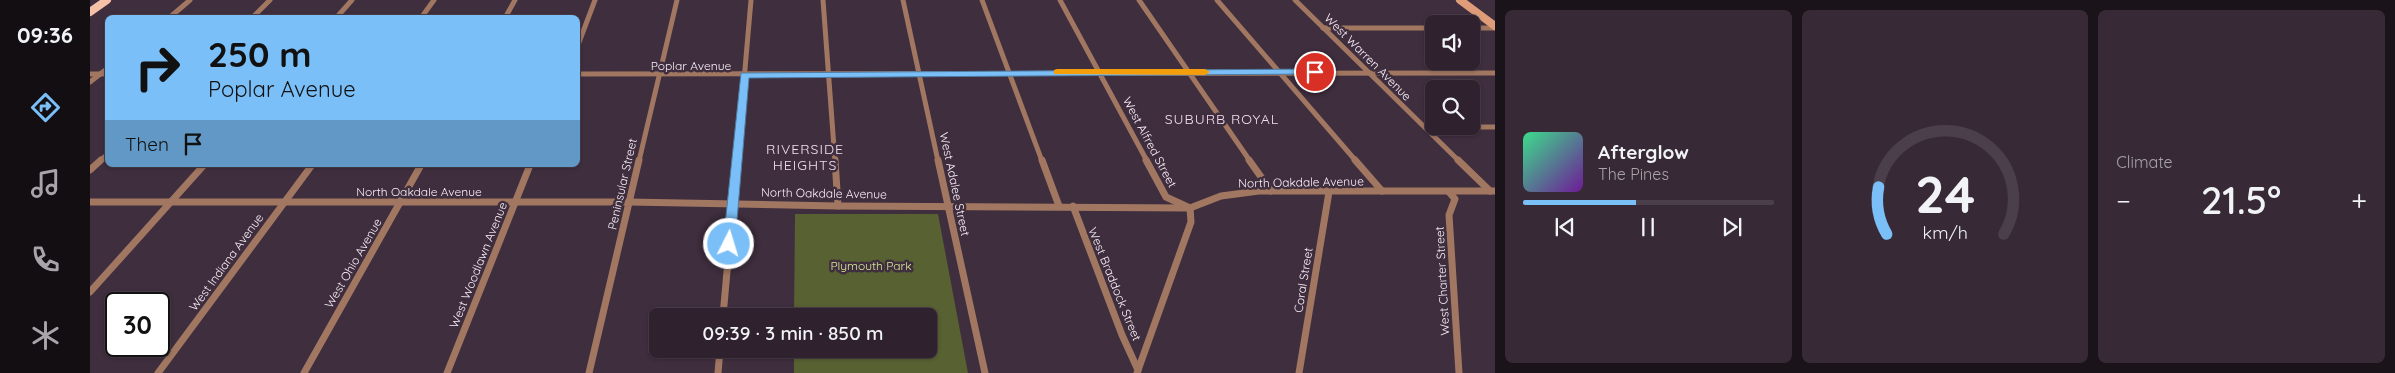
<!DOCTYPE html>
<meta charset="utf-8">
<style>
body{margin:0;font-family:Quicksand,sans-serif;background:#372a36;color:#f1f3f6;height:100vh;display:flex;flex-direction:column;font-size:19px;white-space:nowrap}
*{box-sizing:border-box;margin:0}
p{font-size:16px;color:#a7a4aa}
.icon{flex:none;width:28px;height:28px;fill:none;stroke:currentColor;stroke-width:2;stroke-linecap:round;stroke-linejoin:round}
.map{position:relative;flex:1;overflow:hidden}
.side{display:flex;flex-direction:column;gap:10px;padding:10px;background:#1a1319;width:900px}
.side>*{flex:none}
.guide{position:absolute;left:15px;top:15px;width:475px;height:152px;border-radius:8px;box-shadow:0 1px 4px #0004,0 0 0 1px #4a3f4a;background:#7abff8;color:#111;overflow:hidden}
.fabs{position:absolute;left:1335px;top:15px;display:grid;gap:10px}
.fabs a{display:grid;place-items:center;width:55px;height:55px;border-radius:8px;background:#2f222e;box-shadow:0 1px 4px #0004,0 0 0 1px #4a3f4a;font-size:25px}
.speed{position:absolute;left:15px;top:292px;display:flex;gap:10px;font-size:25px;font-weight:700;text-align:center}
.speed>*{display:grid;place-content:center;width:65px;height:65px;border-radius:50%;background:#2f222e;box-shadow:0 1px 4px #0004,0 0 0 1px #4a3f4a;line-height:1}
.speed .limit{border:2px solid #111;border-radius:8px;background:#fff;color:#111}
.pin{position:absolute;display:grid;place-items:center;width:42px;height:42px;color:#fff;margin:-21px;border:2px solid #fff;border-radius:50%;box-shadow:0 1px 5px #0007}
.me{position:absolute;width:55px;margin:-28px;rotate:5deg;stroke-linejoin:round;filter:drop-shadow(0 0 4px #0008)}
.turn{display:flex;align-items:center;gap:18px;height:105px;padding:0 20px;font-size:22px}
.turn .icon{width:65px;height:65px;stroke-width:2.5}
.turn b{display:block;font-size:35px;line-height:42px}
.then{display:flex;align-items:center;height:48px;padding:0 20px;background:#0003;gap:10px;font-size:19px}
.big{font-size:38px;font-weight:600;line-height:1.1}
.side .card{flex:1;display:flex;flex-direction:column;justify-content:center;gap:8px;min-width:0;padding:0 18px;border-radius:8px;background:#372a36}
.side .dial{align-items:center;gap:0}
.dial svg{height:130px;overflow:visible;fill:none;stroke:#4a3f4a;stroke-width:7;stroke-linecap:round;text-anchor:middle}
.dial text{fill:#f1f3f6;stroke:none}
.song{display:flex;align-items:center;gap:15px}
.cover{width:60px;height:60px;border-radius:8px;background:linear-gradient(135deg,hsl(150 70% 55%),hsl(280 70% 35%))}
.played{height:5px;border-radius:2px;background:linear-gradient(90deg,#7abff8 45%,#4a3f4a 45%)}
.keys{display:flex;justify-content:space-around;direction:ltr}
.heat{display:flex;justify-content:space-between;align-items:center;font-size:28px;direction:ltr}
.side .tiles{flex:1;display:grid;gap:10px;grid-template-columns:repeat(3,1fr)}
.trip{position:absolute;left:559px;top:308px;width:288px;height:50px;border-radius:8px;background:#2f222e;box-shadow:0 1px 4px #0004,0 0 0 1px #4a3f4a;font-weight:600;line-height:50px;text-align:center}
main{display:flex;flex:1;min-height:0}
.dock{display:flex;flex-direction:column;width:90px;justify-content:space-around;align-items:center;background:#130e12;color:#a7a4aa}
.dock .icon{width:35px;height:35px}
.dock .current{color:#7abff8}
.dock b{font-size:22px;color:#f1f3f6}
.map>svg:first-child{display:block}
.green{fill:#576132}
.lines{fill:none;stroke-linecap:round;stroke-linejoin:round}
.street-far1{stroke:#a17761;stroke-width:5}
.street{stroke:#a17761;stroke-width:7}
.secondary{stroke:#de9c79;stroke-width:8}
.primary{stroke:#f6c2a7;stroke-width:8}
.route{fill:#7abff8;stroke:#4f7ca1}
.slow{fill:#f59e0b}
.labels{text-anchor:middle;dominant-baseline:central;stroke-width:5;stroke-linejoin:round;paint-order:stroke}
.street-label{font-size:12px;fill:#fbf0fa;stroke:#3f2e3e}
.park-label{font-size:12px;fill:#d6e896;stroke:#3f2e3e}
.neighbourhood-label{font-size:14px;letter-spacing:1px;fill:#f2dcf0;stroke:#3f2e3e}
</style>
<main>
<nav class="dock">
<b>09:36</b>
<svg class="icon current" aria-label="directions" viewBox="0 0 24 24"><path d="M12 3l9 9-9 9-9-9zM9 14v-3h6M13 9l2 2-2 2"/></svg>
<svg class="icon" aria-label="music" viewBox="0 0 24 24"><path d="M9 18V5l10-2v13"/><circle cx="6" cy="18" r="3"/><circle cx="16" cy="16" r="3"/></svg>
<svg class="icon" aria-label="phone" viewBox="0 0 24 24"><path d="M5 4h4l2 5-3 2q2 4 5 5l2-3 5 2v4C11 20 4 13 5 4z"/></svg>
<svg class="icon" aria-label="climate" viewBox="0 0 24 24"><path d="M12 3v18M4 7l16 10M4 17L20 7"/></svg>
</nav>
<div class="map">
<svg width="1405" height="373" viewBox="0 0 1405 373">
<rect width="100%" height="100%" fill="#3f2e3e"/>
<!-- green -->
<polygon class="green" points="705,214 848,214 878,373 704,373 704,349 838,349 838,316 704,316"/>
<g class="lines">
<!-- street-far1 -->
<g class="street-far1">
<polyline points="733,0 745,161"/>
<polyline points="813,0 848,161"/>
<polyline points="892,0 952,161"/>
<polyline points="970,0 1057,161"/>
<polyline points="1049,0 1160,161"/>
<polyline points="1127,0 1266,161"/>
<polyline points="1205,0 1369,161"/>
<polyline points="79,18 100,0"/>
<polyline points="162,18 180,0"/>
<polyline points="246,18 262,0"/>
<polyline points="331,18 344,0"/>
<polyline points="415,18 425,0"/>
<polyline points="1233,28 1344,28"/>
<polyline points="1381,28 1405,28"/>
<polyline points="488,45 505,0"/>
<polyline points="0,74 18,74"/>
<polyline points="488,74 1405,73"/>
<polyline points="0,82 18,68"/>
<polyline points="1335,127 1405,127"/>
<polyline points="10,161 18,154"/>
<polyline points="549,161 587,0"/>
<polyline points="647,161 661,0"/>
</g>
<!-- street -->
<g class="street">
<polyline points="745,160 748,206"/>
<polyline points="848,160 895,373"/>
<polyline points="952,160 969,206"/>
<polyline points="1159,160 1181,191"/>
<polyline points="1265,160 1292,191"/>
<polyline points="1368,160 1400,191"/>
<polyline points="0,170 11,160"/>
<polyline points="1359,192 1365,199 1359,215 1369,373"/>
<polyline points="0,202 539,202 748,206 1100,208 1131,196 1169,191 1405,191"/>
<polyline points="983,206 1032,335 1048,370"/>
<polyline points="0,292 114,165"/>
<polyline points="633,316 647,160"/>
<polyline points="68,373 222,165"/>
<polyline points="214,373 331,165"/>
<polyline points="357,373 440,165"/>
<polyline points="499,373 549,160"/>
<polyline points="628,373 630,349"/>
<polyline points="1047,373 1101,222 1100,208 1076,197 1056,160"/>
<polyline points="1209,373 1239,192"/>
</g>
<!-- secondary -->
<polyline class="secondary" points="1370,0 1405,26"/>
<!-- primary -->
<polyline class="primary" points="0,12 17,0"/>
</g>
<!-- route -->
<polygon class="route" points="1225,69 1228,70 1228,74 659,78 645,244 639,248 633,244 651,73"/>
<!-- slow -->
<polygon class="slow" points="967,69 1115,69 1120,72 1115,75 964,74 964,70"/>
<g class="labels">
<!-- street labels -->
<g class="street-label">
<text transform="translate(1278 57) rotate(45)">West Warren Avenue</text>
<text x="601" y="65">Poplar Avenue</text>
<text transform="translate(1060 142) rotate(62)">West Alfred Street</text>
<text transform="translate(1211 182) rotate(-1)">North Oakdale Avenue</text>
<text transform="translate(532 184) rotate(-77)">Peninsular Street</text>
<text transform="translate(865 184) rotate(78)">West Adalee Street</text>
<text x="329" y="191">North Oakdale Avenue</text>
<text transform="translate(734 193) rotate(1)">North Oakdale Avenue</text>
<text transform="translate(136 262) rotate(-54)">West Indiana Avenue</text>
<text transform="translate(263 263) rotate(-60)">West Ohio Avenue</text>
<text transform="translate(388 265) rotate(-68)">West Woodlawn Avenue</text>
<text transform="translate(1213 280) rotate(-81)">Coral Street</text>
<text transform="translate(1352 281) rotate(-93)">West Charter Street</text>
<text transform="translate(1025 284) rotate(68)">West Braddock Street</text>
</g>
<!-- park labels -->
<g class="park-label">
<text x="781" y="265">Plymouth Park</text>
</g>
<!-- neighbourhood labels -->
<g class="neighbourhood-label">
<text x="1132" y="119">SUBURB ROYAL</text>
<text x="715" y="149">RIVERSIDE<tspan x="715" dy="16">HEIGHTS</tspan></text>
</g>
</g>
</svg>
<div class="fabs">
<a><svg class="icon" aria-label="sound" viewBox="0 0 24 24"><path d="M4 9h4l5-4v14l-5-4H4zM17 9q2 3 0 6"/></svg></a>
<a><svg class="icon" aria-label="search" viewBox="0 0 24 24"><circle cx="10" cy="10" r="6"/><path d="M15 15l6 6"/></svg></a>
</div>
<div class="speed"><div class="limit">30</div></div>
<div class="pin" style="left:1225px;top:72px;background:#d93025"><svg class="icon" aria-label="arrive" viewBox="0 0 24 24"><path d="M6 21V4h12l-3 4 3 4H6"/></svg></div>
<svg class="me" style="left:639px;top:244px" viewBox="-20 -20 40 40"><circle r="17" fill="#7abff8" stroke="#fff" stroke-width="3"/><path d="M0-11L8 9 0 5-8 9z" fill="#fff"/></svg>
<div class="trip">09:39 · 3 min · 850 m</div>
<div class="guide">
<div class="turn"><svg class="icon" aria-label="right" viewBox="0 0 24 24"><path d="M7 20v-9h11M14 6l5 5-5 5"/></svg><div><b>250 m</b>Poplar Avenue</div></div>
<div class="then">Then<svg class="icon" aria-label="arrive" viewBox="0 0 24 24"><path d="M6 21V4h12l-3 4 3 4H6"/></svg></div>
</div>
</div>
<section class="side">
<div class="tiles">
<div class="card">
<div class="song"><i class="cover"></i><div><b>Afterglow</b><p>The Pines</p></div></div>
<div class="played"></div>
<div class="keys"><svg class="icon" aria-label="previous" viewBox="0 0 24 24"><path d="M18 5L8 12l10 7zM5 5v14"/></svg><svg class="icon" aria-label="pause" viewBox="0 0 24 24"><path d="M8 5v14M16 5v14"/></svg><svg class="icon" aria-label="next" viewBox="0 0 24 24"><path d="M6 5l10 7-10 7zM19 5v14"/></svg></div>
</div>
<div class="card dial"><svg viewBox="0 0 100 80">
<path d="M14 69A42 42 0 1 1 86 69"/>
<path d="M14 69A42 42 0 0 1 9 40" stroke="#7abff8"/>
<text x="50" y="56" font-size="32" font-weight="700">24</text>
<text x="50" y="72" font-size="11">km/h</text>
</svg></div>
<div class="card"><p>Climate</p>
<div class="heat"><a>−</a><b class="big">21.5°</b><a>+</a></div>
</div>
</div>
</section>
</main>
